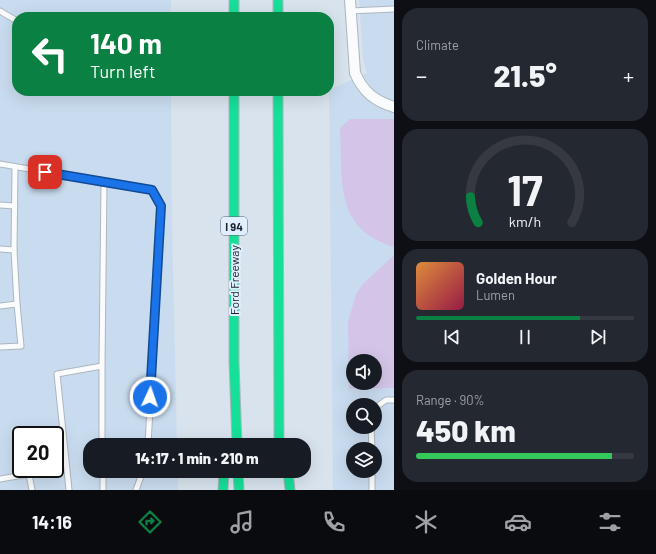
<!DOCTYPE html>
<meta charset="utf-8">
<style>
body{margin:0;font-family:Barlow,sans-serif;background:#242831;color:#f1f3f6;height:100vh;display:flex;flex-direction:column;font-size:15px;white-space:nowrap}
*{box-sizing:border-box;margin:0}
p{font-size:13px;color:#9ea1a6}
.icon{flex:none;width:22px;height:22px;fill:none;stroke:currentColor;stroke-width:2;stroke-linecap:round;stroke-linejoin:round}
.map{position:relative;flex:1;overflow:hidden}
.sheet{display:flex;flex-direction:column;gap:8px;padding:8px;background:#0d0f14;width:262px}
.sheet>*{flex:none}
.guide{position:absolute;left:12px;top:12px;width:322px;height:84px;border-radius:16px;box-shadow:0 4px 16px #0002;background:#0b8043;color:#fff;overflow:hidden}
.buttons{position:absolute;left:346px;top:354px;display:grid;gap:8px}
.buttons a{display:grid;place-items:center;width:36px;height:36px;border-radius:50%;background:#171b24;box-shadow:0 4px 16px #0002;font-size:20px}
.speed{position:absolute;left:12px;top:426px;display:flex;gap:8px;font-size:20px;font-weight:700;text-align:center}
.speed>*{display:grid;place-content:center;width:52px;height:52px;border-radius:50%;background:#171b24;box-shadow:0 4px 16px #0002;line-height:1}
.speed .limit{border:2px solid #111;border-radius:6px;background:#fff;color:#111}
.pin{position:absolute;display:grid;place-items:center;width:34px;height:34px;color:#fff;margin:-17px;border-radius:8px;box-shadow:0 2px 6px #0006}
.me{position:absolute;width:44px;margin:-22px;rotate:3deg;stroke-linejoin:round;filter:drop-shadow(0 0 3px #0008)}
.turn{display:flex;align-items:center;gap:14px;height:84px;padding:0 12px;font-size:18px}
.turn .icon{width:52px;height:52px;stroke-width:2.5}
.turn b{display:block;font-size:28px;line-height:34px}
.big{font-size:30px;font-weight:800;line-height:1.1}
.sheet .widget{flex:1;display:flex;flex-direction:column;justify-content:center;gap:6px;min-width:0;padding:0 14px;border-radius:16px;background:#242831}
.sheet .dial{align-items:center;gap:0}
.dial svg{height:104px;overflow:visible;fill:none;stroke:#363941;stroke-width:7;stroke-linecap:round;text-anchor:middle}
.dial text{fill:#f1f3f6;stroke:none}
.song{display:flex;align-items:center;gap:12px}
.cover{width:48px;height:48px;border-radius:6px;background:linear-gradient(135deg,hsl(30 70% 55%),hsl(340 70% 35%))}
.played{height:4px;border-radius:2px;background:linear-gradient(90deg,#0b8043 75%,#363941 75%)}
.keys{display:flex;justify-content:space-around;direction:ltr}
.heat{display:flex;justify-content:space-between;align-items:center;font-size:22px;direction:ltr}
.charge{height:6px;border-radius:3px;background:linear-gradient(90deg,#34c759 90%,#363941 0)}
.trip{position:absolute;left:83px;top:438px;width:228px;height:40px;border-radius:16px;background:#171b24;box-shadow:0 4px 16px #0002;font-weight:800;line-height:40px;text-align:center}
.tab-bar{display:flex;height:64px;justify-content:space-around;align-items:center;background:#090b0e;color:#9ea1a6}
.tab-bar .icon{width:28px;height:28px}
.tab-bar .active{color:#0b8043}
.tab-bar b{font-size:18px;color:#f1f3f6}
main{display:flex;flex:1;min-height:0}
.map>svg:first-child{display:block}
.built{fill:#c9dcef;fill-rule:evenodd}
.green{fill:#d4c4e8;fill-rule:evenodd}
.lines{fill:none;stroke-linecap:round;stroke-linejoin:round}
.lane-casing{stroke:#adb6be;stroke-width:7}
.street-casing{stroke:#adb6be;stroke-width:12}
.fast-casing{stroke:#adb6be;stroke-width:11}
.lane{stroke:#f9fbfc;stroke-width:5}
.street{stroke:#f9fbfc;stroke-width:10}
.fast{stroke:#16e098;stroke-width:9}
.route-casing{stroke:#114b97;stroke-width:10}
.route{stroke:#1a73e8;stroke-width:7}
.labels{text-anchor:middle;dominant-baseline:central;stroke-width:4;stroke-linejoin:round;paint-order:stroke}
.shield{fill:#dfefff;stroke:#555f68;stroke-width:1}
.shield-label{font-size:11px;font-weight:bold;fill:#1a2128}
.street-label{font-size:12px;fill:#1a2128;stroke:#dfefff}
</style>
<main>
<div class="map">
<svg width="394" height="490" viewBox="0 0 394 490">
<rect width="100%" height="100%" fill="#d8e3ed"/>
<!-- built -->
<g class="built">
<path d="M0,0H171V17H17V91H171L172,226L177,445H90V471H178V490H0ZM21,435H55V469H21Z"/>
<path d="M359,0H394V490H333L329,90L367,73L363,59ZM353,361H375V383H353ZM353,405H375V427H353ZM353,449H375V471H353Z"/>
</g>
<!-- green -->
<g class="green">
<path d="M350,119H394V247C333,228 343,181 340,128Z"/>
<path d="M394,255V388L349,389L348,322L356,294L363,284ZM353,361H375V383H353Z"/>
</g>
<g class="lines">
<!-- lane casing -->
<g class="lane-casing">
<g id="lane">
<polyline points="0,11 17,21"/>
<polyline points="350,11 394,9"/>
<polyline points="0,164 152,190 161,206 148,445"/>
<polyline points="0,205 15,206"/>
<polyline points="0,249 14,250 15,167"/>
<polyline points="14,250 17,304"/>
<polyline points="0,306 17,304 21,346 0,347"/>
<polyline points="102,366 104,182"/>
<polyline points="375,408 386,400 394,400"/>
<polyline points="371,427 372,449"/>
<polyline points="103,471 103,490"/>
<polyline points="372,471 372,490"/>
<polyline points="0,479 29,474 32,490"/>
<polyline points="69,490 57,374 102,366 102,445"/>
<polyline points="136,490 143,471"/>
</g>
</g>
<!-- street casing -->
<g class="street-casing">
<path id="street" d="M350,0L355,73C363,92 375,101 394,107"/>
</g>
<!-- fast casing -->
<g class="fast-casing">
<g id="fast">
<polyline points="234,0 234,17"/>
<polyline points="278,0 278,17"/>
<polyline points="234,91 234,361 237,445"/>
<polyline points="278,91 279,445"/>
<polyline points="238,471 239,490"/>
<polyline points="288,471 290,490"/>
<polyline points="223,490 224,471"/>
</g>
</g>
<!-- lane -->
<use href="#lane" class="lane"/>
<!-- street -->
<use href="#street" class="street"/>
<!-- fast -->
<use href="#fast" class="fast"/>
</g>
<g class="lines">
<!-- route casing -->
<g class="route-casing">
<polyline id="route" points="45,172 152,190 161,206 150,397"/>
</g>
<!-- route -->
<use href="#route" class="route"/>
</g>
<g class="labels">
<!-- shield labels -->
<rect class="shield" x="221" y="217" width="26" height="18" rx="3"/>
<g class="shield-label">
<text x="234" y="226">I 94</text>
</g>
<!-- street labels -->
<g class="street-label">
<text transform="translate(234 280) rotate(-90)">Ford Freeway</text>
</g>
</g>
</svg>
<div class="buttons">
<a><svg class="icon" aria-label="sound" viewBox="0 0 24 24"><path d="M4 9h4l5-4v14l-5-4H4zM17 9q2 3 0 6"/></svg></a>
<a><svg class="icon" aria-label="search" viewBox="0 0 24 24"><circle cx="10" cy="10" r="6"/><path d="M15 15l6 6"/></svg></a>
<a><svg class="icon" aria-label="layers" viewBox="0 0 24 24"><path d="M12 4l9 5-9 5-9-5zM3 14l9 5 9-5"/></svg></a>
</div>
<div class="speed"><div class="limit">20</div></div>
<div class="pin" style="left:45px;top:172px;background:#d93025"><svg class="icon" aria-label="arrive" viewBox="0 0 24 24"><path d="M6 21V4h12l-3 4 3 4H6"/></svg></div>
<svg class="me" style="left:150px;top:397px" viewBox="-20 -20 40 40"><circle r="17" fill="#1a73e8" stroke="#fff" stroke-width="3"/><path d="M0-11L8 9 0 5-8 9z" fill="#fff"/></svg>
<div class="trip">14:17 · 1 min · 210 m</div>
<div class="guide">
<div class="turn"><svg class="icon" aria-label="left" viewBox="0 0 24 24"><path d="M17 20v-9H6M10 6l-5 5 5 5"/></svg><div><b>140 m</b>Turn left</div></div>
</div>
</div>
<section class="sheet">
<div class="widget"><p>Climate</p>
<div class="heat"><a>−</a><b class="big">21.5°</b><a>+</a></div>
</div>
<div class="widget dial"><svg viewBox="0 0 100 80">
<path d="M14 69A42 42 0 1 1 86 69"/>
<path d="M14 69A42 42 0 0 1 8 49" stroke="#0b8043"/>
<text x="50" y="56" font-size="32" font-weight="700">17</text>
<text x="50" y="72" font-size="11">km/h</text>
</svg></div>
<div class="widget">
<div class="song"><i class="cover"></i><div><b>Golden Hour</b><p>Lumen</p></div></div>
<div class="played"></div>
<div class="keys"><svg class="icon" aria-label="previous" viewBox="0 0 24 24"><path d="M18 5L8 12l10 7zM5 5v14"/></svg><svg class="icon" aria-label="pause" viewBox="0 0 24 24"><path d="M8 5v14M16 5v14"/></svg><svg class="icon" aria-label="next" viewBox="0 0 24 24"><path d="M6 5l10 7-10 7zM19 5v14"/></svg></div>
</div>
<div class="widget"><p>Range · 90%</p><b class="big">450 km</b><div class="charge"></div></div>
</section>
</main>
<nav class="tab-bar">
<b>14:16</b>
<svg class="icon active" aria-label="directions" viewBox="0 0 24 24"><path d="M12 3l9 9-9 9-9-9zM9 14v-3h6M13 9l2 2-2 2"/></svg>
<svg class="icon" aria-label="music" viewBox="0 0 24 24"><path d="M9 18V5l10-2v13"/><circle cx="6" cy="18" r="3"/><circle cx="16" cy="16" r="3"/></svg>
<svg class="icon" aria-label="phone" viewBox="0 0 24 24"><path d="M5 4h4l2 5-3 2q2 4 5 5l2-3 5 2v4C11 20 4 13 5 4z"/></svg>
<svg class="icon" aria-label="climate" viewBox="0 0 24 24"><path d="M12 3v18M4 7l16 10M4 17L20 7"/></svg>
<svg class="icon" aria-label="car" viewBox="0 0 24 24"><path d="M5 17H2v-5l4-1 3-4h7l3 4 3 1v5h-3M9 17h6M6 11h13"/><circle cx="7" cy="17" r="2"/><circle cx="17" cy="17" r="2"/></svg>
<svg class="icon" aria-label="filters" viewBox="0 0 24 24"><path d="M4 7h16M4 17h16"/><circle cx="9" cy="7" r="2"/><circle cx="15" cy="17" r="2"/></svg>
</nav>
